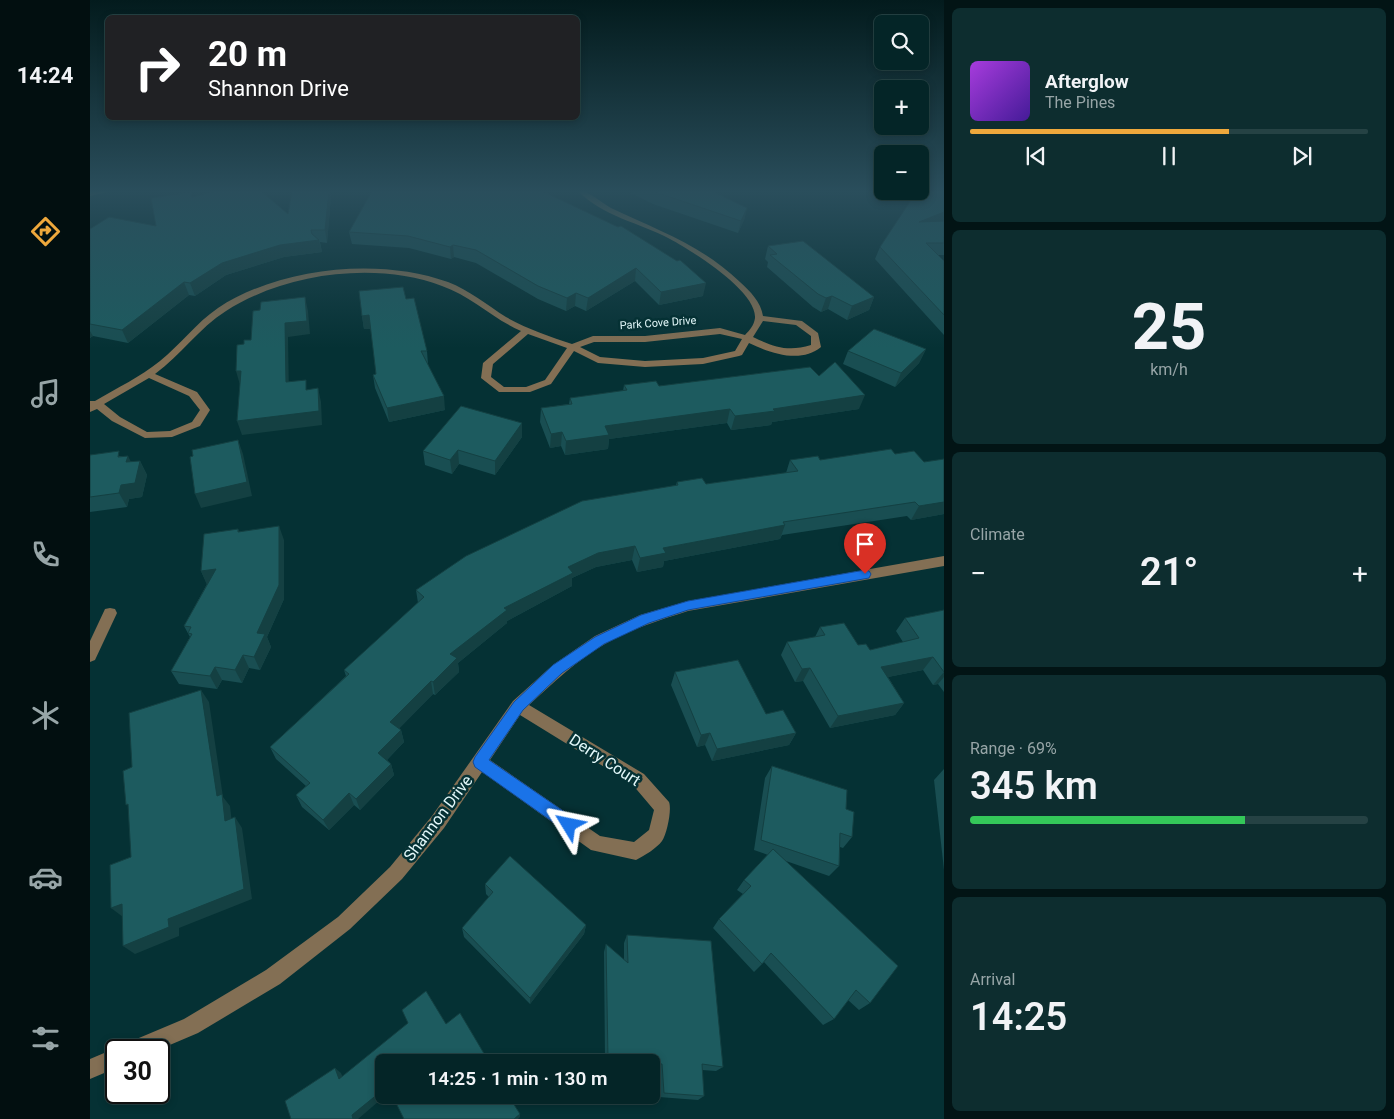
<!DOCTYPE html>
<meta charset="utf-8">
<style>
body{margin:0;font-family:Roboto,sans-serif;background:#0d2d2f;color:#f1f3f6;height:100vh;display:flex;flex-direction:column;font-size:19px;white-space:nowrap}
*{box-sizing:border-box;margin:0}
p{font-size:16px;color:#97a5a7}
.icon{flex:none;width:28px;height:28px;fill:none;stroke:currentColor;stroke-width:2;stroke-linecap:round;stroke-linejoin:round}
.map{position:relative;flex:1;overflow:hidden}
.side{display:flex;flex-direction:column;gap:8px;padding:8px;background:#021415;width:450px}
.side>*{flex:none}
.hud{position:absolute;left:15px;top:15px;width:475px;height:105px;border-radius:8px;box-shadow:0 2px 8px #0003,0 0 0 1px #254244;background:#202124;color:#fff;overflow:hidden}
.fabs{position:absolute;left:784px;top:15px;display:grid;gap:10px}
.fabs a{display:grid;place-items:center;width:55px;height:55px;border-radius:8px;background:#042527;box-shadow:0 2px 8px #0003,0 0 0 1px #254244;font-size:25px}
.speed{position:absolute;left:15px;top:1039px;display:flex;gap:10px;font-size:25px;font-weight:700;text-align:center}
.speed>*{display:grid;place-content:center;width:65px;height:65px;border-radius:50%;background:#042527;box-shadow:0 2px 8px #0003,0 0 0 1px #254244;line-height:1}
.speed .limit{border:2px solid #111;border-radius:8px;background:#fff;color:#111}
.pin{position:absolute;display:grid;place-items:center;width:42px;height:42px;color:#fff;margin:-51px -21px;border-radius:50% 50% 50% 0;rotate:-45deg;box-shadow:0 0 5px #0007}
.pin .icon{rotate:45deg}
.me{position:absolute;width:55px;margin:-28px;rotate:305deg;stroke-linejoin:round;filter:drop-shadow(0 0 4px #0008)}
.turn{display:flex;align-items:center;gap:18px;height:105px;padding:0 20px;font-size:22px}
.turn .icon{width:65px;height:65px;stroke-width:2.5}
.turn b{display:block;font-size:35px;line-height:42px}
.big{font-size:38px;font-weight:600;line-height:1.1}
.side .tile{flex:1;display:flex;flex-direction:column;justify-content:center;gap:8px;min-width:0;padding:0 18px;border-radius:8px;background:#0d2d2f}
.side .dial{align-items:center;gap:0}
.dial b{font-size:65px;line-height:1}
.song{display:flex;align-items:center;gap:15px}
.cover{width:60px;height:60px;border-radius:8px;background:linear-gradient(135deg,hsl(280 70% 55%),hsl(260 70% 35%))}
.played{height:5px;border-radius:2px;background:linear-gradient(90deg,#eea83c 65%,#254244 65%)}
.keys{display:flex;justify-content:space-around;direction:ltr}
.heat{display:flex;justify-content:space-between;align-items:center;font-size:28px;direction:ltr}
.charge{height:8px;border-radius:4px;background:linear-gradient(90deg,#34c759 69%,#254244 0)}
.trip{position:absolute;left:285px;top:1054px;width:285px;height:50px;border-radius:8px;background:#042527;box-shadow:0 2px 8px #0003,0 0 0 1px #254244;font-weight:600;line-height:50px;text-align:center}
main{display:flex;flex:1;min-height:0}
.menu{display:flex;flex-direction:column;width:90px;justify-content:space-around;align-items:center;background:#020f10;color:#97a5a7}
.menu .icon{width:35px;height:35px}
.menu .current{color:#eea83c}
.menu b{font-size:22px;color:#f1f3f6}
.map>svg:first-child{display:block}
.lines{fill:none;stroke-linecap:round;stroke-linejoin:round}
.minor{fill:#836f54;fill-rule:evenodd}
.wall{fill:#194e52}
.shaded-wall{fill:#144042}
.building{fill:#1d5b5f;stroke:#144042}
.route{fill:#1a73e8;stroke:#114b97}
.labels{text-anchor:middle;dominant-baseline:central;stroke-width:5;stroke-linejoin:round;paint-order:stroke}
.far-street-label{font-size:11px;fill:#e3f8fa;stroke:#053134}
.near-street-label{font-size:16px;fill:#e3f8fa;stroke:#053134}
</style>
<main>
<nav class="menu">
<b>14:24</b>
<svg class="icon current" aria-label="directions" viewBox="0 0 24 24"><path d="M12 3l9 9-9 9-9-9zM9 14v-3h6M13 9l2 2-2 2"/></svg>
<svg class="icon" aria-label="music" viewBox="0 0 24 24"><path d="M9 18V5l10-2v13"/><circle cx="6" cy="18" r="3"/><circle cx="16" cy="16" r="3"/></svg>
<svg class="icon" aria-label="phone" viewBox="0 0 24 24"><path d="M5 4h4l2 5-3 2q2 4 5 5l2-3 5 2v4C11 20 4 13 5 4z"/></svg>
<svg class="icon" aria-label="climate" viewBox="0 0 24 24"><path d="M12 3v18M4 7l16 10M4 17L20 7"/></svg>
<svg class="icon" aria-label="car" viewBox="0 0 24 24"><path d="M5 17H2v-5l4-1 3-4h7l3 4 3 1v5h-3M9 17h6M6 11h13"/><circle cx="7" cy="17" r="2"/><circle cx="17" cy="17" r="2"/></svg>
<svg class="icon" aria-label="filters" viewBox="0 0 24 24"><path d="M4 7h16M4 17h16"/><circle cx="9" cy="7" r="2"/><circle cx="15" cy="17" r="2"/></svg>
</nav>
<div class="map">
<svg width="854" height="1119" viewBox="0 0 854 1119">
<rect width="100%" height="100%" fill="#053134"/>
<g class="lines">
<!-- minor -->
<g class="minor">
<polygon points="22,191 0,196 0,192"/>
<path d="M488,191C500,191 510,202 521,208C569,231 610,244 650,282C660,291 671,302 673,316L712,321L728,333L731,347C711,364 680,353 659,343L652,355L649,356L613,364L555,367L508,363L484,351L461,384L440,392H409L391,378L393,363L431,331C403,319 381,296 352,286C286,261 195,273 136,311C109,328 91,355 65,374L107,392L120,410L110,426L82,437L55,438L22,421L7,409L0,412V401H5C27,388 50,377 70,361C90,345 106,323 128,308C190,267 289,257 358,282C379,290 397,305 416,317C437,329 459,336 482,344L503,336H555L630,328L655,335C660,330 664,325 665,318C667,291 602,251 580,239C550,223 512,216 488,191ZM673,321L706,325L721,336V345C698,352 684,347 663,337ZM438,334L477,348L455,380L436,387H414L401,377L403,364ZM630,334L652,339L645,351L613,358L555,361L510,357L490,347L504,342H555ZM59,378L99,396L110,410L102,422L80,431L57,432L30,417L14,404Z"/>
<path d="M854,556V566L598,611C570,620 541,629 515,644C487,660 463,683 439,705L554,774L579,802C582,809 577,834 572,841C567,848 554,856 546,860L501,850L392,772L354,828L312,879L260,929L190,984L108,1033L68,1050H34L37,1043L94,1019L176,970L248,917L300,867L342,816L423,701L463,665L505,636L550,615L598,601ZM430,715L542,784L564,810L559,830L544,842L510,836L400,760Z"/>
<polygon points="20,608 25,609 27,613 5,660 0,662 0,641 15,609"/>
<polygon points="26,1048 31,1050 26,1050 26,1068 0,1079 0,1059"/>
</g>
</g>
<!-- wall -->
<g class="wall">
<polygon points="202,191 240,191 241,197 237,243 230,242 232,252 194,257 136,275 105,296 99,295 38,343 3,336 0,338 0,229 66,226 102,197 198,214"/>
<polygon points="452,191 613,296 569,305 545,281 496,311 485,306 476,311 448,299 386,263 364,257 361,259 319,248 262,244 259,232"/>
<polygon points="541,191 622,191 657,208 654,220 648,233 563,204 541,193"/>
<polygon points="854,191 854,255 848,255 854,261 854,335 785,259 790,247"/>
<polygon points="678,246 784,297 779,310 757,320 738,309 731,312 723,307 677,267 678,262 675,259"/>
<polygon points="316,299 337,351 338,364 355,410 299,422 285,388 283,375 286,374 281,329 274,329 272,316"/>
<polygon points="836,349 829,363 805,387 753,364 758,351"/>
<polygon points="729,376 769,409 682,422 681,425 641,430 637,423 519,439 518,449 475,455 471,446 460,448 450,422 451,408 479,404 480,398 533,391 534,385 569,386"/>
<polygon points="432,423 432,437 405,475 369,464 362,474 335,465 333,451"/>
<polygon points="0,455 32,456 41,462 50,461 57,475 52,497 39,499 37,507 0,512"/>
<polygon points="700,460 730,460 854,514 821,520 817,516 692,535 690,539 574,561 573,567 547,572 542,560 506,567 482,578 482,586 417,621 417,623 368,663 369,672 345,695 343,694 309,728 311,730 314,742 297,760 301,764 304,775 270,810 264,805 239,830 212,807 206,795 216,786 186,759 180,747 256,676 254,670 328,603 326,590 586,485 587,482 616,484 696,473"/>
<polygon points="148,529 149,532 194,540 194,599 177,637 181,647 170,670 159,668 152,683 132,680 127,689 89,684 81,671 100,637 94,626 117,584 111,571"/>
<polygon points="854,610 854,692 848,684 843,685 833,670 798,677 814,703 805,715 740,728 713,681 705,682 691,655 697,642 725,637 730,627 768,645 780,650 813,642 806,631 815,618"/>
<polygon points="585,672 676,714 706,733 699,745 622,761 615,745 607,747 581,685"/>
<polygon points="682,766 756,809 762,837 753,848 750,847 749,866 739,876 696,861 780,1003 769,1010 758,1000 744,1019 733,1025 674,962 664,972 623,928 629,919 653,894 647,890 654,880 678,855 664,850 675,778"/>
<polygon points="854,769 854,870 844,780"/>
<polygon points="395,884 496,925 494,934 440,1004 374,937 372,928 399,897 396,894"/>
<polygon points="537,935 633,1067 626,1071 612,1070 614,1096 608,1100 569,1097 567,1069 561,1069 561,1062 515,1062 514,952 516,944 534,960 534,943"/>
</g>
<!-- shaded-wall -->
<g class="shaded-wall">
<polygon points="239,191 240,191 241,197 237,243 235,230"/>
<polygon points="657,208 654,220 648,233 651,221"/>
<polygon points="854,212 854,222 829,222"/>
<polygon points="229,240 232,252 194,257 136,275 105,296 100,283 132,263 190,245"/>
<polygon points="363,245 364,257 361,259 360,247"/>
<polygon points="546,268 545,281 496,311 498,298"/>
<polygon points="94,282 99,295 38,343 32,330"/>
<polygon points="616,283 613,296 569,305 571,292"/>
<polygon points="486,293 485,306 476,311 477,298"/>
<polygon points="742,296 738,309 731,312 736,298"/>
<polygon points="215,297 218,311 220,334 198,337 199,396 196,382 195,323"/>
<polygon points="784,297 779,310 757,320 762,306"/>
<polygon points="279,315 282,329 274,329 272,316"/>
<polygon points="0,331 3,336 0,338"/>
<polygon points="836,349 829,363 805,387 811,373"/>
<polygon points="146,371 151,371 150,385"/>
<polygon points="228,388 231,402 232,425 152,435 147,421"/>
<polygon points="775,395 769,409 682,422 681,425 641,430 645,416 683,409"/>
<polygon points="354,396 355,410 299,422 297,408"/>
<polygon points="640,409 637,423 519,439 518,449 475,455 476,441 515,426"/>
<polygon points="432,423 432,437 405,475 405,461"/>
<polygon points="472,432 471,446 460,448 461,434"/>
<polygon points="148,440 153,454 162,496 111,508 105,494"/>
<polygon points="368,450 369,464 362,474 360,460"/>
<polygon points="38,456 45,470 36,462"/>
<polygon points="50,461 57,475 52,497 39,499 37,507 29,493 31,485"/>
<polygon points="854,502 854,514 821,520 829,506"/>
<polygon points="695,525 690,539 574,561 573,567 547,572 550,558 573,548"/>
<polygon points="189,526 194,540 194,599 177,637 181,647 170,670 164,657 167,633"/>
<polygon points="545,546 542,560 506,567 482,578 482,586 417,621 417,623 368,663 369,672 345,695 343,682 360,654 414,608 478,567 508,553"/>
<polygon points="126,569 117,585 111,571"/>
<polygon points="153,655 159,668 152,683 145,670"/>
<polygon points="843,657 833,670 783,680 791,667"/>
<polygon points="125,667 132,680 127,689 120,676"/>
<polygon points="720,668 713,681 705,682 712,669"/>
<polygon points="854,672 854,677 848,684 843,685"/>
<polygon points="341,681 343,694 304,734 300,722"/>
<polygon points="111,690 119,702 133,797 140,806 143,832 135,821 127,796"/>
<polygon points="814,703 805,715 740,728 748,716"/>
<polygon points="311,730 314,742 292,765 288,753"/>
<polygon points="620,733 615,745 607,747 611,735"/>
<polygon points="706,733 699,745 622,761 627,749"/>
<polygon points="301,764 304,775 270,810 266,799"/>
<polygon points="259,793 264,805 239,830 233,820"/>
<polygon points="145,817 152,828 162,899 89,928 89,936 45,954 33,946 78,919"/>
<polygon points="32,904 33,917 21,908"/>
<polygon points="496,925 494,934 440,1004 440,998"/>
<polygon points="245,1068 251,1073 255,1083 249,1079"/>
<polygon points="294,1089 294,1095 296,1095 268,1119 263,1119 262,1115"/>
<polygon points="430,1114 430,1117 428,1119 424,1119"/>
</g>
<!-- building -->
<g class="building">
<polygon points="126,191 171,191 198,214 202,191 239,191 235,230 221,230 222,234 229,240 190,245 132,263 100,283 94,282 32,330 0,324 0,229 19,217 66,226 61,198 101,192 102,197"/>
<polygon points="282,191 452,191 528,227 531,226 587,261 590,260 616,283 571,292 546,268 498,298 486,293 477,298 448,286 386,250 363,245 360,247 318,236 259,232"/>
<polygon points="562,191 622,191 657,208 651,221"/>
<polygon points="827,191 854,191 854,212 829,222 854,221 854,243 836,243 854,261 854,315 790,247"/>
<polygon points="713,241 784,297 762,306 742,296 736,298 728,294 680,255 687,254 678,246"/>
<polygon points="313,287 316,299 324,298 337,351 331,351 354,396 297,408 283,375 286,374 279,315 272,316 269,291"/>
<polygon points="215,297 217,321 195,323 196,382 216,380 216,390 228,388 229,411 147,421 151,371 146,371 147,345 154,344 154,340 161,340 163,311 170,310 171,302"/>
<polygon points="784,329 836,349 811,373 758,351"/>
<polygon points="745,362 775,395 683,409 685,411 645,416 640,409 515,426 519,435 476,441 472,432 461,434 451,408 482,404 480,398 537,390 534,385 566,381 569,386 720,367 729,376"/>
<polygon points="371,406 432,423 405,461 368,450 360,460 333,451"/>
<polygon points="148,440 157,482 105,494 100,457 103,456 102,450"/>
<polygon points="801,449 805,454 824,451 834,462 854,459 854,502 829,506 825,502 693,522 695,525 573,548 576,553 550,558 545,546 508,553 478,567 483,573 414,608 417,610 360,654 367,658 343,682 341,681 300,722 311,730 288,753 301,764 266,799 259,793 233,820 206,795 220,783 180,747 259,674 254,670 334,597 326,590 376,556 492,501 588,485 587,482 612,478 616,484 708,471 700,460 728,456 730,460"/>
<polygon points="29,451 28,457 38,456 36,462 50,461 45,483 31,485 29,493 0,497 0,455"/>
<polygon points="189,526 189,585 167,633 175,634 164,657 153,655 145,670 125,667 120,676 81,671 102,634 98,633 101,627 94,626 126,569 111,571 114,534 148,529 148,532"/>
<polygon points="854,610 854,672 843,657 791,667 814,703 748,716 720,668 712,669 697,642 735,635 730,627 754,623 768,645 776,644 780,650 829,638 815,618"/>
<polygon points="648,660 676,714 693,710 706,733 627,749 620,733 611,735 585,672"/>
<polygon points="111,690 127,796 132,794 135,821 145,817 154,889 78,919 79,927 33,946 32,904 21,908 20,865 41,857 38,804 36,805 33,771 42,767 39,713"/>
<polygon points="682,766 757,790 756,809 764,812 762,837 750,833 749,866 671,840"/>
<polygon points="683,849 808,966 780,1003 766,990 744,1019 681,953 672,964 629,919 661,886 654,880"/>
<polygon points="420,856 496,925 440,998 372,928 403,892 395,884"/>
<polygon points="537,935 621,941 633,1067 612,1064 614,1096 574,1093 572,1064 561,1063 561,1062 518,1059 516,944 538,963"/>
<polygon points="336,991 356,1024 370,1013 399,1062 294,1062 294,1089 262,1115 263,1119 201,1119 195,1101 245,1068 249,1079 318,1023 312,1010"/>
<polygon points="302,1095 418,1095 430,1114 424,1119 314,1119"/>
</g>
<!-- sky -->
<linearGradient id="sky" x2="0" y2="1"><stop stop-color="#031b1d"/><stop offset="0.55" stop-color="#2a4e5c"/><stop offset="1" stop-color="#2a4e5c" stop-opacity="0"/></linearGradient>
<rect width="854" height="348" fill="url(#sky)"/>
<!-- route -->
<polygon class="route" points="775,570 779,571 781,574 779,578 598,610 559,623 514,644 472,673 433,710 399,760 485,819 487,825 485,830 479,832 474,830 385,767 383,762 385,757 424,702 463,665 505,637 551,615 598,601"/>
<g class="labels">
<!-- far-street labels -->
<g class="far-street-label">
<text transform="translate(568 323) rotate(-4)">Park Cove Drive</text>
</g>
<!-- near-street labels -->
<g class="near-street-label">
<text transform="translate(515 760) rotate(33)">Derry Court</text>
<text transform="translate(348 818) rotate(-53)">Shannon Drive</text>
</g>
</g>
</svg>
<div class="fabs">
<a><svg class="icon" aria-label="search" viewBox="0 0 24 24"><circle cx="10" cy="10" r="6"/><path d="M15 15l6 6"/></svg></a>
<a>+</a>
<a>−</a>
</div>
<div class="speed"><div class="limit">30</div></div>
<div class="pin" style="left:775px;top:574px;background:#d93025"><svg class="icon" aria-label="arrive" viewBox="0 0 24 24"><path d="M6 21V4h12l-3 4 3 4H6"/></svg></div>
<svg class="me" style="left:479px;top:825px" viewBox="-20 -20 40 40"><path d="M0-17L14 15 0 8-14 15z" fill="#1a73e8" stroke="#fff" stroke-width="4"/></svg>
<div class="trip">14:25 · 1 min · 130 m</div>
<div class="hud">
<div class="turn"><svg class="icon" aria-label="right" viewBox="0 0 24 24"><path d="M7 20v-9h11M14 6l5 5-5 5"/></svg><div><b>20 m</b>Shannon Drive</div></div>
</div>
</div>
<section class="side">
<div class="tile">
<div class="song"><i class="cover"></i><div><b>Afterglow</b><p>The Pines</p></div></div>
<div class="played"></div>
<div class="keys"><svg class="icon" aria-label="previous" viewBox="0 0 24 24"><path d="M18 5L8 12l10 7zM5 5v14"/></svg><svg class="icon" aria-label="pause" viewBox="0 0 24 24"><path d="M8 5v14M16 5v14"/></svg><svg class="icon" aria-label="next" viewBox="0 0 24 24"><path d="M6 5l10 7-10 7zM19 5v14"/></svg></div>
</div>
<div class="tile dial"><b>25</b><p>km/h</p></div>
<div class="tile"><p>Climate</p>
<div class="heat"><a>−</a><b class="big">21°</b><a>+</a></div>
</div>
<div class="tile"><p>Range · 69%</p><b class="big">345 km</b><div class="charge"></div></div>
<div class="tile"><p>Arrival</p><b class="big">14:25</b></div>
</section>
</main>
